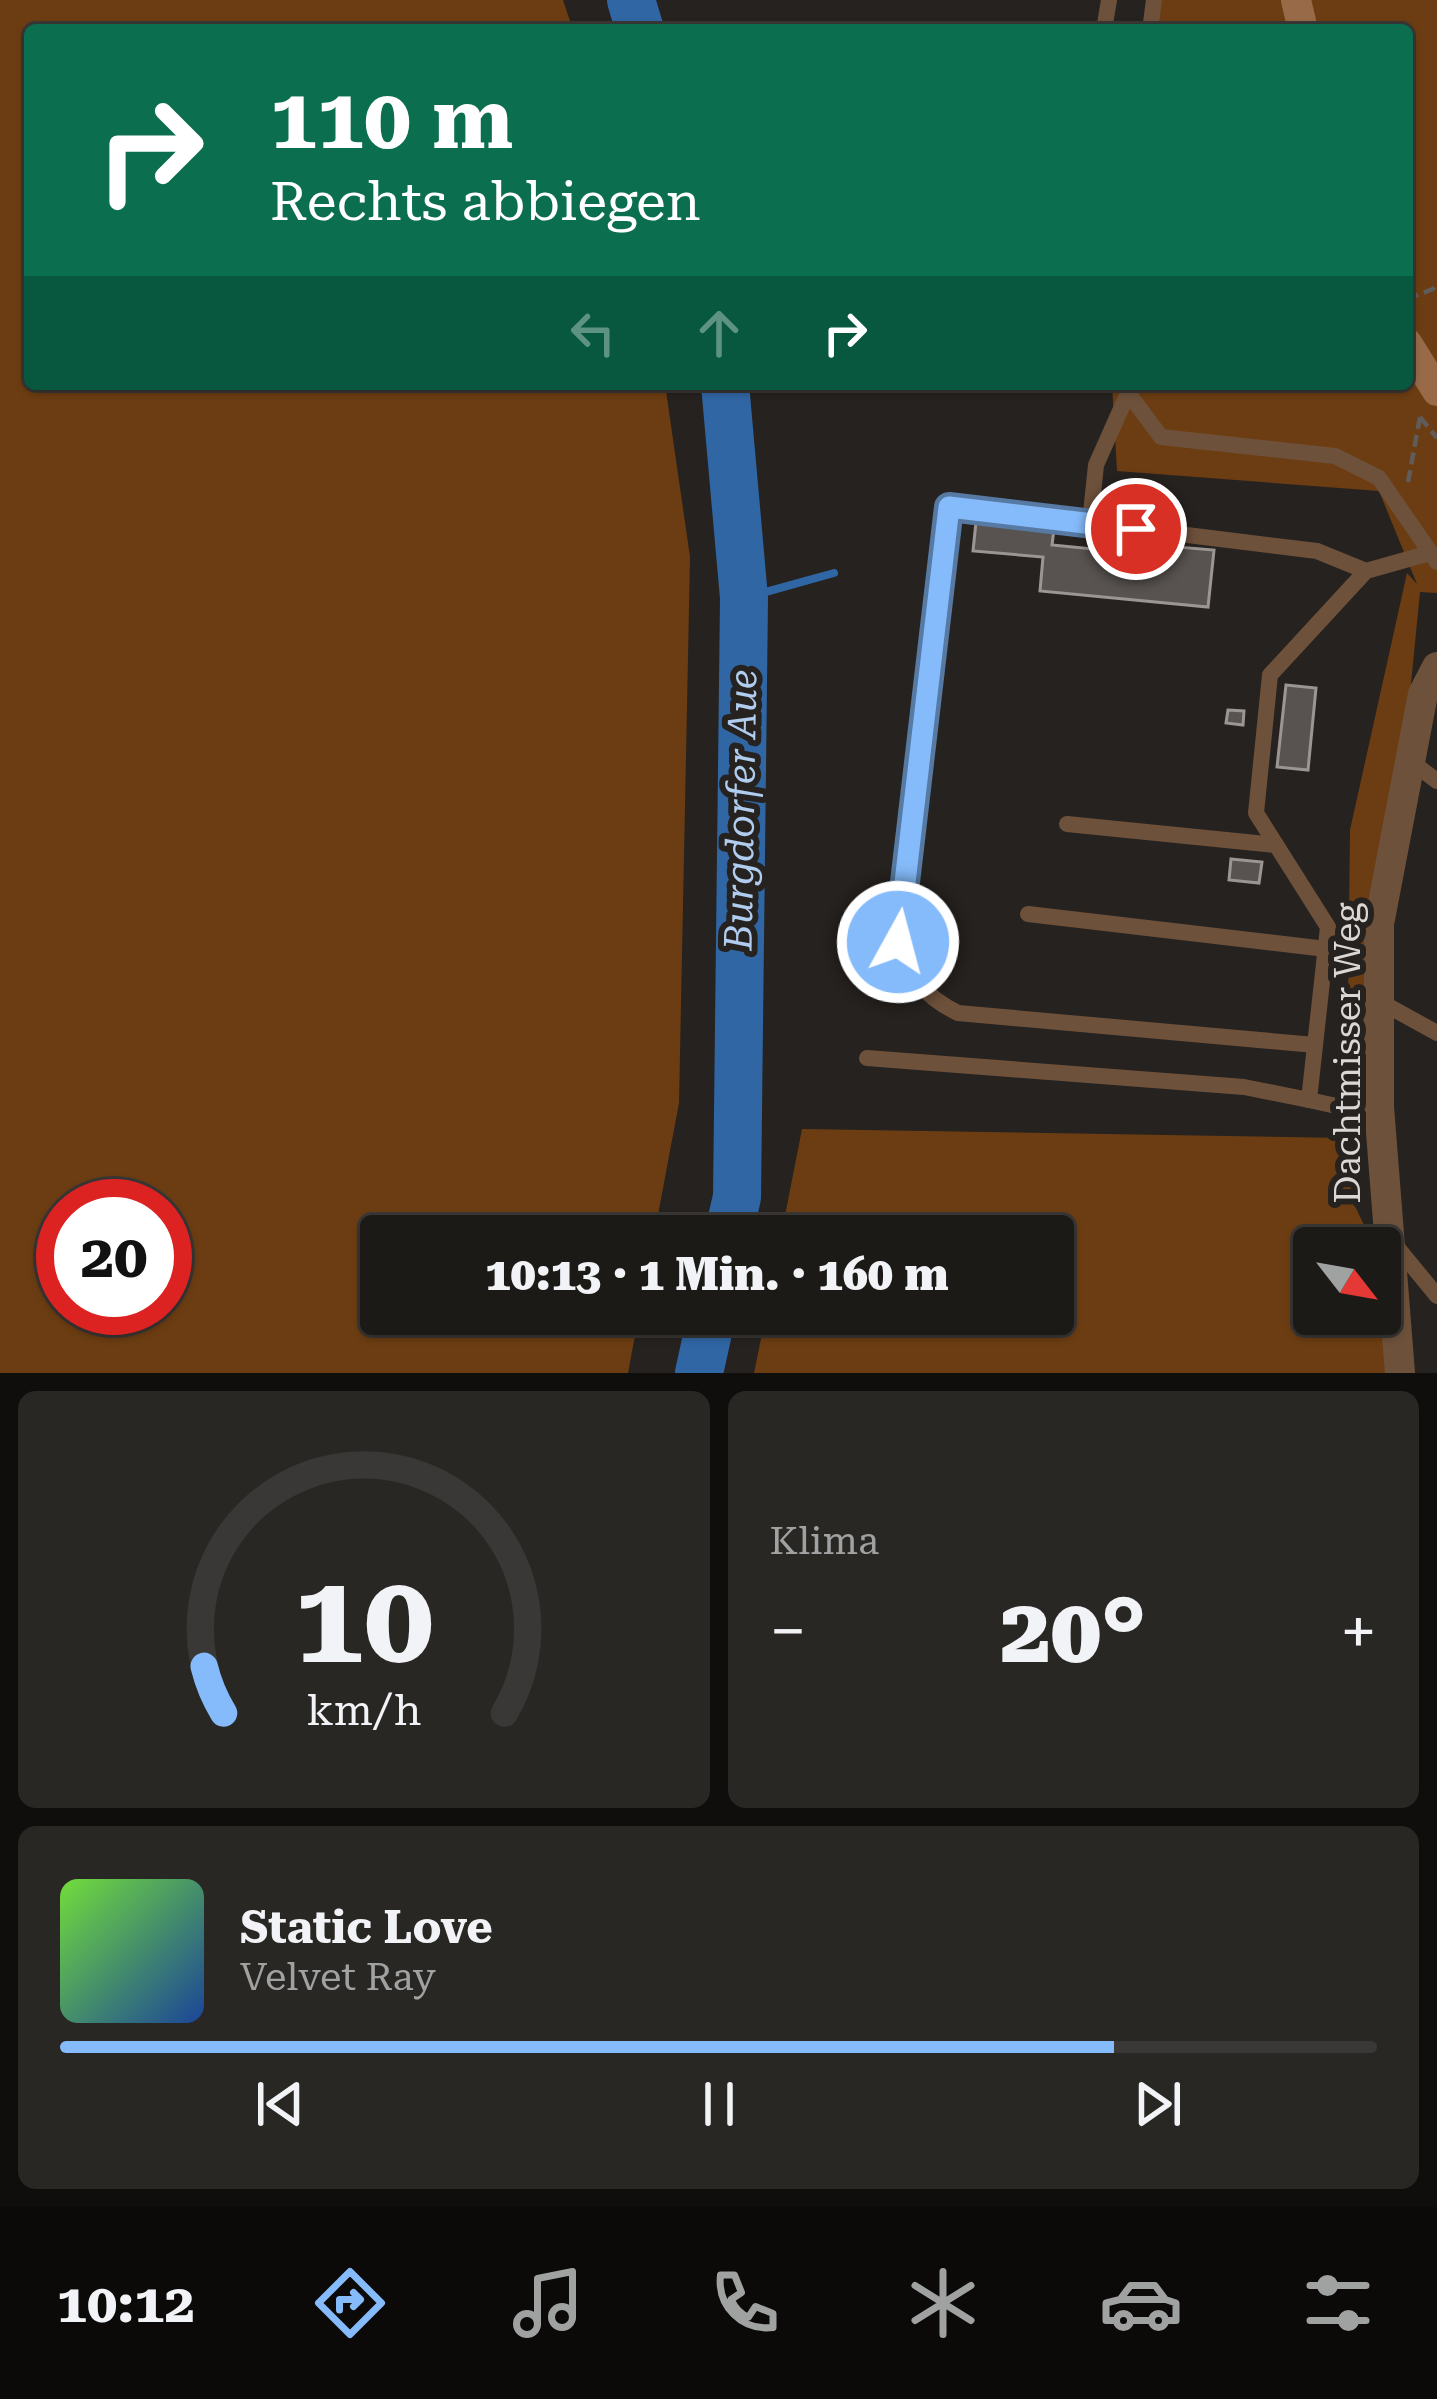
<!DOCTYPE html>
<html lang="de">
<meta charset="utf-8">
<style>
body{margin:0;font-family:"Roboto Serif",serif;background:#292724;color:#f1f3f6;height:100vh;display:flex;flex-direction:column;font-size:45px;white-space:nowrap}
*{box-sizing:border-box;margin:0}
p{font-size:39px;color:#a0a1a1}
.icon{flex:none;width:66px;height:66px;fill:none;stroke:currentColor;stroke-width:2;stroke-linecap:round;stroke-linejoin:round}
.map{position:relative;height:1373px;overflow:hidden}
.details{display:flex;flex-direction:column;gap:18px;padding:18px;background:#0f0e0d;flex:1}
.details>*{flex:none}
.hud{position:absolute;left:24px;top:24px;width:1389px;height:366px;border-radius:12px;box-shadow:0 3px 9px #0004,0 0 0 3px #3a3836;background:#0b6e4f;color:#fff;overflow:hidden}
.needle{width:78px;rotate:121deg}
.fabs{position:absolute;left:1293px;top:1227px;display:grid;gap:24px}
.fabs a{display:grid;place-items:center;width:108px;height:108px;border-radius:12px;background:#1c1a17;box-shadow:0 3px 9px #0004,0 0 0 3px #3a3836;font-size:60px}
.speed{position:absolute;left:36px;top:1179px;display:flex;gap:24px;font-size:60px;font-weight:700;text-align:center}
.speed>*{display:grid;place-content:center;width:156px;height:156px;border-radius:50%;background:#1c1a17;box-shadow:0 3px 9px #0004,0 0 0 3px #3a3836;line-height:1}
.speed .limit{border:18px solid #d22;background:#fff;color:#111}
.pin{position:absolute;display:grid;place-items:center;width:102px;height:102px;color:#fff;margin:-51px;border:6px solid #fff;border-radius:50%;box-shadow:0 3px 12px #0007}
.me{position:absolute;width:132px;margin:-66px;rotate:7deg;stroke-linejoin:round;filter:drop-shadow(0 0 9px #0008)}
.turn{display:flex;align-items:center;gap:42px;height:252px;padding:0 48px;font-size:54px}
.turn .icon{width:156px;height:156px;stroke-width:2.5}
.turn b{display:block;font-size:84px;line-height:102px}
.lanes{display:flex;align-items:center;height:114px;padding:0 48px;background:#0003;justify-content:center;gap:60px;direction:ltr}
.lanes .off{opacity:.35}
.big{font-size:90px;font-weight:800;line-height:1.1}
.details .widget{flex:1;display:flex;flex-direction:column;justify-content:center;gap:18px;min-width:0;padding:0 42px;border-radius:18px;background:#292724}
.details .dial{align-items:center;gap:0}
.dial svg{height:312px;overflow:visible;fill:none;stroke:#3a3836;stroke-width:7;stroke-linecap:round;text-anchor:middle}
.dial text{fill:#f1f3f6;stroke:none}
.song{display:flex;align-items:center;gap:36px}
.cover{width:144px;height:144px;border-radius:18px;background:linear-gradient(135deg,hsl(100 70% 55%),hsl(220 70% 35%))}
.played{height:12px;border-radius:6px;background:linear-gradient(90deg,#85bbfb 80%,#3a3836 80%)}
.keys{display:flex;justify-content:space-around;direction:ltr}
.heat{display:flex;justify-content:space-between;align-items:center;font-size:66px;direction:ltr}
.details .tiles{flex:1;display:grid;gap:18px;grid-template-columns:1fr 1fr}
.widget:last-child{grid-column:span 2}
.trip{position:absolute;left:360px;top:1215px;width:714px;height:120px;border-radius:12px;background:#1c1a17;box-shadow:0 3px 9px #0004,0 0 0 3px #3a3836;font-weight:800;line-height:120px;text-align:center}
.tab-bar{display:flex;height:192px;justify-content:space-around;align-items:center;background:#0b0a09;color:#a0a1a1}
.tab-bar .icon{width:84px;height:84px}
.tab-bar .active{color:#85bbfb}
.tab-bar b{font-size:54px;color:#f1f3f6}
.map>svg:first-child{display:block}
.green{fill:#6c3d12;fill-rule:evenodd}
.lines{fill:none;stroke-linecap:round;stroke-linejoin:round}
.stream{stroke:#3066a3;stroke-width:8}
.river{stroke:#3066a3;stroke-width:48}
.building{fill:#585350;stroke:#9c9693;stroke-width:3}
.path{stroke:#605c59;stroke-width:4.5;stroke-dasharray:12 6;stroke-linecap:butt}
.lane{stroke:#6e513b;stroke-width:16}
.street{stroke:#6e513b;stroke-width:30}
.secondary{stroke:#986a47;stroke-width:30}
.route-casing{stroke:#567aa3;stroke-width:30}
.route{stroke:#85bbfb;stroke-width:21}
.labels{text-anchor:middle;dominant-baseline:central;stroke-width:12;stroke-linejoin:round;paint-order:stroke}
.street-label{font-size:36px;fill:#dad7d5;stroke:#26221f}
.water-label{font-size:39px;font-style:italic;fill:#b0ccee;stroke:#26221f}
</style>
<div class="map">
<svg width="1437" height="1373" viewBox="0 0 1437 1373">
<rect width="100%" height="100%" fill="#26221f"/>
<!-- green -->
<g class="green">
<path d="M0,0H563L573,30H30V384H665L690,557L679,1103L654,1236H381V1314H639L628,1373H0ZM63,1206H165V1308H63Z"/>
<polygon points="1154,0 1437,0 1437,593 1420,592 1372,1080 1347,1086 1350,830 1407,573 1417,584 1379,491 1117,471 1112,384 1407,384 1407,30 1150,30"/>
<polygon points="802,1129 1347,1138 1354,1204 1375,1248 1314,1248 1314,1314 1380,1314 1380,1257 1388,1373 754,1373 766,1314 1053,1314 1053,1236 781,1236"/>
</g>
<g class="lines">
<!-- stream -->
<polyline class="stream" points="744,598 834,573"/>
<!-- river -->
<g class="river">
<polyline points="631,0 640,30"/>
<polyline points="725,384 744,598 737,1197 728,1236"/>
<polyline points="699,1373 712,1314"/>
</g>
</g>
<!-- building -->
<g class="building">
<polygon points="976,522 1054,529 1052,545 1165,556 1166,546 1214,550 1208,607 1040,591 1043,557 973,551"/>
<polygon points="1286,685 1316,688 1308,770 1277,767"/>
<polygon points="1228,710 1244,711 1243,725 1226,723"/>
<polygon points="1231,859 1262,862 1259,883 1229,880"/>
</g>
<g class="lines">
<!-- path -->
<g class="path">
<polyline points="1407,275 1413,295"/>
<polyline points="1407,299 1433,289 1437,282"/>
<polyline points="1420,417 1437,438"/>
<polyline points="1408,482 1420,417"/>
</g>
<!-- lane -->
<g class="lane">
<polyline points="1104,30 1109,0"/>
<polyline points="1150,30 1154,0"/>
<polyline points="1126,390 1161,437 1335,456 1379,478 1437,562"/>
<polyline points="1128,393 1096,465 1090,523 1317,551 1366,571"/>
<path d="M1090,523L949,507L899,942C911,977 923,996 958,1013L1315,1045"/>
<polyline points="1409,760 1437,781"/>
<polyline points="1067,824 1276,845"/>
<polyline points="1028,914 1326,949"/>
<polyline points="1379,1001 1437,1033"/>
<polyline points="867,1058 1244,1087 1309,1100"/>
<polyline points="1379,1107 1350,1109 1309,1100 1328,927 1256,813 1270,675 1366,571 1430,553"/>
<polyline points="1392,1241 1437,1296"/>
</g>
<!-- street -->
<polyline class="street" points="1400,1373 1379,1107 1379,924 1423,694 1437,667"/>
<!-- secondary -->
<g class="secondary">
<polyline points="1296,0 1303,30"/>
<polyline points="1407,343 1437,391"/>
</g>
</g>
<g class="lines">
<!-- route casing -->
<g class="route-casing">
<polyline id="route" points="898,942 949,507 1136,529"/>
</g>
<!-- route -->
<use href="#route" class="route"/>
</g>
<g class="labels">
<!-- street labels -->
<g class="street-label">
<text transform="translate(1348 1053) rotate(-90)">Dachtmisser Weg</text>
</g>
<!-- water labels -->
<g class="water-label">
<text transform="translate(741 810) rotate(-89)">Burgdorfer Aue</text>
</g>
</g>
</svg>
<div class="fabs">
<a><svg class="needle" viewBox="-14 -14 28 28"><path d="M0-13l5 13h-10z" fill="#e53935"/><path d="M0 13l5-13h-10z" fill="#a0a1a1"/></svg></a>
</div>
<div class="speed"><div class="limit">20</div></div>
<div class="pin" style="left:1136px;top:529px;background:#d93025"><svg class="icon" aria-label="arrive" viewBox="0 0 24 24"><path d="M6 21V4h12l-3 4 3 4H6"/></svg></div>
<svg class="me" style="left:898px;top:942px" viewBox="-20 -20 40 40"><circle r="17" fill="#85bbfb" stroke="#fff" stroke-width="3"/><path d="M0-11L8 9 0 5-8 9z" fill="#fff"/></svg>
<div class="trip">10:13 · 1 Min. · 160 m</div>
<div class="hud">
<div class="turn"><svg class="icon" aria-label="right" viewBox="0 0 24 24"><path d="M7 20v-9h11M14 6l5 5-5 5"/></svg><div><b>110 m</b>Rechts abbiegen</div></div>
<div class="lanes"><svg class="icon off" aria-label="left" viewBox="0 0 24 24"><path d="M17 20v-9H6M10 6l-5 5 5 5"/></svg><svg class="icon off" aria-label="ahead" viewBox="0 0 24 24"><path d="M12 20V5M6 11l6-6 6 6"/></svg><svg class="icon" aria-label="right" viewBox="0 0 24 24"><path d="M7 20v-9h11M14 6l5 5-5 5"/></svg></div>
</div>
</div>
<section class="details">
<div class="tiles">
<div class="widget dial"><svg viewBox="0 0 100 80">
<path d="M14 69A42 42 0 1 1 86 69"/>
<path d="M14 69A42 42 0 0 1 9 57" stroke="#85bbfb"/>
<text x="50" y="56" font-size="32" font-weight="700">10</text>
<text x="50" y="72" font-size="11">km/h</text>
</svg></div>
<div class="widget"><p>Klima</p>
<div class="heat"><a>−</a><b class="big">20°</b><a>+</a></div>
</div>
<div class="widget">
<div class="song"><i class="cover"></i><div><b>Static Love</b><p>Velvet Ray</p></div></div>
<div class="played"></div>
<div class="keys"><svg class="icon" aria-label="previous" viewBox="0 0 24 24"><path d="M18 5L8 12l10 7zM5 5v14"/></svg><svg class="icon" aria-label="pause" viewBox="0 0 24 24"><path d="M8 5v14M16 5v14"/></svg><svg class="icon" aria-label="next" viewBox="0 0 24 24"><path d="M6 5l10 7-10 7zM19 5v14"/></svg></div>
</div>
</div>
</section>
<nav class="tab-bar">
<b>10:12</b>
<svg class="icon active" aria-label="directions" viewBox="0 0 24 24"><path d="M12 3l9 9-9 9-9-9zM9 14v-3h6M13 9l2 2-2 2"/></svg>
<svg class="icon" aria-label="music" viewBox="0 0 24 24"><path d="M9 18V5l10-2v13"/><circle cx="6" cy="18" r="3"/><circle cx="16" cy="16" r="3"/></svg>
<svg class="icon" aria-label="phone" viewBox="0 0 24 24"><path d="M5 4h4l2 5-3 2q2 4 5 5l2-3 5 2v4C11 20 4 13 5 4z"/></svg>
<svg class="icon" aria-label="climate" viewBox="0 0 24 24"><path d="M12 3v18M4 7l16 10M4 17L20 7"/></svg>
<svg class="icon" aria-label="car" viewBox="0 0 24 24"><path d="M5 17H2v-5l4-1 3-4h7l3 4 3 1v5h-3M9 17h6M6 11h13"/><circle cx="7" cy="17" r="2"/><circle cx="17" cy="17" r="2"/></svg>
<svg class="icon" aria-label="filters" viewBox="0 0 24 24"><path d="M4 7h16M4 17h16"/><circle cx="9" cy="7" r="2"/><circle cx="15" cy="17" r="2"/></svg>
</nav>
